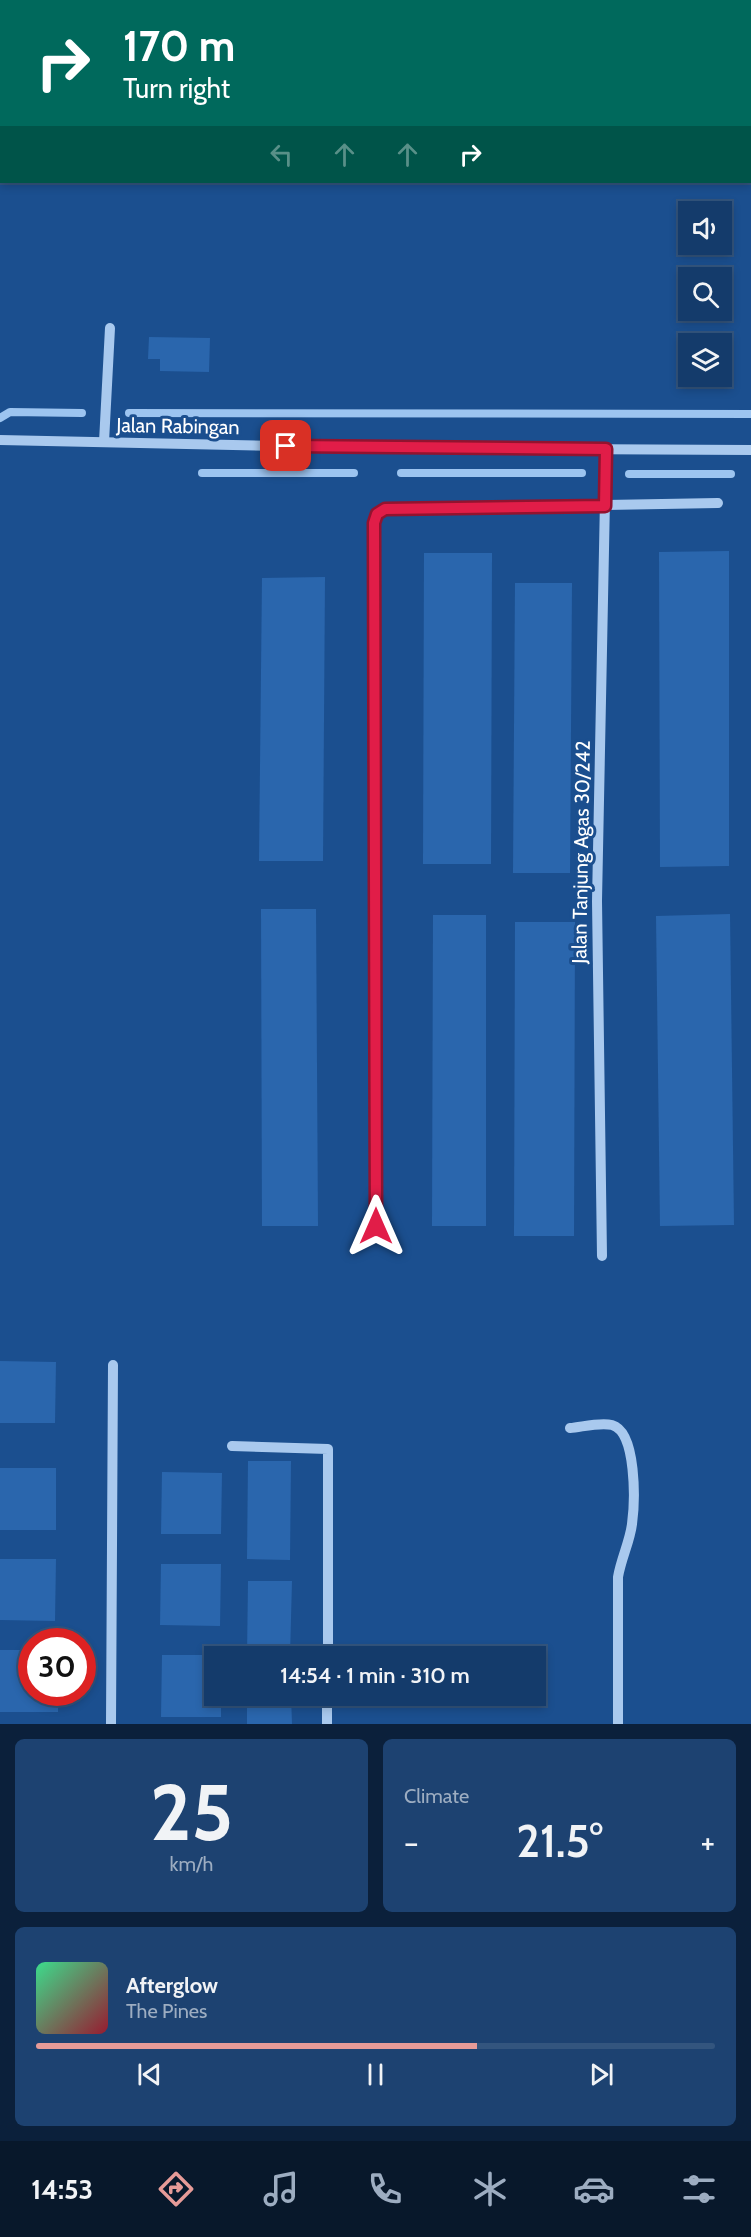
<!DOCTYPE html>
<meta charset="utf-8">
<style>
body{margin:0;font-family:Cabin,sans-serif;background:#1d4271;color:#f1f3f6;height:100vh;display:flex;flex-direction:column;font-size:22px;white-space:nowrap}
*{box-sizing:border-box;margin:0}
p{font-size:20px;color:#9dadc1}
.icon{flex:none;width:33px;height:33px;fill:none;stroke:currentColor;stroke-width:2;stroke-linecap:round;stroke-linejoin:round}
.map{position:relative;height:1724px;overflow:hidden}
.details{display:flex;flex-direction:column;gap:15px;padding:15px;background:#0b203b;flex:1}
.details>*{flex:none}
.banner{position:absolute;left:0px;top:0px;width:752px;height:183px;box-shadow:0 3px 9px #0003,0 0 0 2px #33557e;background:#00695c;color:#fff;overflow:hidden}
.tools{position:absolute;left:678px;top:201px;display:grid;gap:12px}
.tools a{display:grid;place-items:center;width:54px;height:54px;border-radius:0px;background:#143b6b;box-shadow:0 3px 9px #0003,0 0 0 2px #33557e;font-size:30px}
.speed{position:absolute;left:18px;top:1628px;display:flex;gap:12px;font-size:30px;font-weight:700;text-align:center}
.speed>*{display:grid;place-content:center;width:78px;height:78px;border-radius:50%;background:#143b6b;box-shadow:0 3px 9px #0003,0 0 0 2px #33557e;line-height:1}
.speed .limit{border:9px solid #d22;background:#fff;color:#111}
.pin{position:absolute;display:grid;place-items:center;width:51px;height:51px;color:#fff;margin:-26px;border-radius:12px;box-shadow:0 3px 9px #0006}
.me{position:absolute;width:66px;margin:-33px;rotate:0deg;stroke-linejoin:round;filter:drop-shadow(0 0 4px #0008)}
.turn{display:flex;align-items:center;gap:21px;height:126px;padding:0 24px;font-size:27px}
.turn .icon{width:78px;height:78px;stroke-width:2.5}
.turn b{display:block;font-size:42px;line-height:51px}
.lanes{display:flex;align-items:center;height:57px;padding:0 24px;background:#0003;justify-content:center;gap:30px;direction:ltr}
.lanes .off{opacity:.35}
.big{font-size:45px;font-weight:600;line-height:1.1}
.details .tile{flex:1;display:flex;flex-direction:column;justify-content:center;gap:9px;min-width:0;padding:0 21px;border-radius:9px;background:#1d4271}
.details .dial{align-items:center;gap:0}
.dial b{font-size:78px;line-height:1}
.song{display:flex;align-items:center;gap:18px}
.cover{width:72px;height:72px;border-radius:9px;background:linear-gradient(135deg,hsl(150 70% 55%),hsl(350 70% 35%))}
.played{height:6px;border-radius:3px;background:linear-gradient(90deg,#e69b98 65%,#33557e 65%)}
.keys{display:flex;justify-content:space-around;direction:ltr}
.heat{display:flex;justify-content:space-between;align-items:center;font-size:33px;direction:ltr}
.details .tiles{flex:1;display:grid;gap:15px;grid-template-columns:1fr 1fr}
.tile:last-child{grid-column:span 2}
.trip{position:absolute;left:204px;top:1646px;width:342px;height:60px;border-radius:0px;background:#143b6b;box-shadow:0 3px 9px #0003,0 0 0 2px #33557e;font-weight:600;line-height:60px;text-align:center}
.dock{display:flex;height:96px;justify-content:space-around;align-items:center;background:#08182b;color:#9dadc1}
.dock .icon{width:42px;height:42px}
.dock .selected{color:#e69b98}
.dock b{font-size:27px;color:#f1f3f6}
.map>svg:first-child{display:block}
.lines{fill:none;stroke-linecap:round;stroke-linejoin:round}
.stream{stroke:#9cc4f0;stroke-width:8}
.building{fill:#2a66ad}
.minor{stroke:#a9c9ee;stroke-width:10}
.route-casing{stroke:#92132f;stroke-width:15}
.route{stroke:#e11d48;stroke-width:10}
.labels{text-anchor:middle;dominant-baseline:central;stroke-width:6;stroke-linejoin:round;paint-order:stroke}
.street-label{font-size:20px;fill:#fff;stroke:#1b4f8f}
</style>
<div class="map">
<svg width="751" height="1724" viewBox="0 0 751 1724">
<rect width="100%" height="100%" fill="#1b4f8f"/>
<g class="lines">
<!-- stream -->
<g class="stream">
<polyline points="129,413 751,414"/>
<polyline points="0,418 10,412 82,413"/>
<polyline points="202,473 354,473"/>
<polyline points="401,473 582,473"/>
<polyline points="629,474 731,474"/>
</g>
</g>
<!-- building -->
<g class="building">
<polygon points="149,337 210,338 209,372 160,371 160,359 148,359"/>
<polygon points="729,551 729,866 660,867 659,552"/>
<polygon points="424,553 492,553 491,864 423,864"/>
<polygon points="325,577 323,861 259,861 262,578"/>
<polygon points="515,583 572,583 570,873 513,873"/>
<polygon points="261,909 316,909 318,1226 262,1226"/>
<polygon points="730,914 734,1225 660,1226 656,916"/>
<polygon points="433,915 486,915 486,1226 432,1226"/>
<polygon points="515,922 575,922 574,1236 514,1236"/>
<polygon points="0,1361 56,1362 55,1423 0,1423"/>
<polygon points="248,1461 291,1461 290,1560 247,1559"/>
<rect x="0" y="1468" width="56" height="62"/>
<polygon points="162,1472 222,1473 221,1534 161,1534"/>
<polygon points="0,1559 56,1559 55,1621 0,1620"/>
<polygon points="161,1564 221,1564 220,1626 160,1625"/>
<polygon points="248,1581 292,1581 290,1656 247,1656"/>
<polygon points="0,1650 32,1650 32,1692 58,1692 58,1712 0,1712"/>
<polygon points="162,1655 214,1655 214,1695 221,1695 221,1717 161,1717"/>
<polygon points="247,1695 291,1695 292,1724 247,1724"/>
</g>
<g class="lines">
<!-- minor -->
<g class="minor">
<polyline points="0,440 377,448 751,450"/>
<polyline points="104,442 110,328"/>
<polyline points="376,1226 374,523 377,514 385,509 718,503"/>
<polyline points="602,1256 597,901 606,449"/>
<path d="M570,1428C582,1427 600,1422 612,1425C637,1432 635,1502 632,1524C630,1541 621,1559 618,1577V1724"/>
<polyline points="232,1446 328,1449 328,1656"/>
<polyline points="111,1724 113,1365"/>
<polyline points="327,1724 327,1695"/>
</g>
</g>
<g class="lines">
<!-- route casing -->
<g class="route-casing">
<polyline id="route" points="286,446 606,449 605,506 385,509 377,514 374,523 376,1226"/>
</g>
<!-- route -->
<use href="#route" class="route"/>
</g>
<g class="labels">
<!-- street labels -->
<g class="street-label">
<text transform="translate(178 426) rotate(1)">Jalan Rabingan</text>
<text transform="translate(581 852) rotate(-89)">Jalan Tanjung Agas 30/242</text>
</g>
</g>
</svg>
<div class="tools">
<a><svg class="icon" aria-label="sound" viewBox="0 0 24 24"><path d="M4 9h4l5-4v14l-5-4H4zM17 9q2 3 0 6"/></svg></a>
<a><svg class="icon" aria-label="search" viewBox="0 0 24 24"><circle cx="10" cy="10" r="6"/><path d="M15 15l6 6"/></svg></a>
<a><svg class="icon" aria-label="layers" viewBox="0 0 24 24"><path d="M12 4l9 5-9 5-9-5zM3 14l9 5 9-5"/></svg></a>
</div>
<div class="speed"><div class="limit">30</div></div>
<div class="pin" style="left:286px;top:446px;background:#d93025"><svg class="icon" aria-label="arrive" viewBox="0 0 24 24"><path d="M6 21V4h12l-3 4 3 4H6"/></svg></div>
<svg class="me" style="left:376px;top:1226px" viewBox="-20 -20 40 40"><path d="M0-17L14 15 0 8-14 15z" fill="#e11d48" stroke="#fff" stroke-width="4"/></svg>
<div class="trip">14:54 · 1 min · 310 m</div>
<div class="banner">
<div class="turn"><svg class="icon" aria-label="right" viewBox="0 0 24 24"><path d="M7 20v-9h11M14 6l5 5-5 5"/></svg><div><b>170 m</b>Turn right</div></div>
<div class="lanes"><svg class="icon off" aria-label="left" viewBox="0 0 24 24"><path d="M17 20v-9H6M10 6l-5 5 5 5"/></svg><svg class="icon off" aria-label="ahead" viewBox="0 0 24 24"><path d="M12 20V5M6 11l6-6 6 6"/></svg><svg class="icon off" aria-label="ahead" viewBox="0 0 24 24"><path d="M12 20V5M6 11l6-6 6 6"/></svg><svg class="icon" aria-label="right" viewBox="0 0 24 24"><path d="M7 20v-9h11M14 6l5 5-5 5"/></svg></div>
</div>
</div>
<section class="details">
<div class="tiles">
<div class="tile dial"><b>25</b><p>km/h</p></div>
<div class="tile"><p>Climate</p>
<div class="heat"><a>−</a><b class="big">21.5°</b><a>+</a></div>
</div>
<div class="tile">
<div class="song"><i class="cover"></i><div><b>Afterglow</b><p>The Pines</p></div></div>
<div class="played"></div>
<div class="keys"><svg class="icon" aria-label="previous" viewBox="0 0 24 24"><path d="M18 5L8 12l10 7zM5 5v14"/></svg><svg class="icon" aria-label="pause" viewBox="0 0 24 24"><path d="M8 5v14M16 5v14"/></svg><svg class="icon" aria-label="next" viewBox="0 0 24 24"><path d="M6 5l10 7-10 7zM19 5v14"/></svg></div>
</div>
</div>
</section>
<nav class="dock">
<b>14:53</b>
<svg class="icon selected" aria-label="directions" viewBox="0 0 24 24"><path d="M12 3l9 9-9 9-9-9zM9 14v-3h6M13 9l2 2-2 2"/></svg>
<svg class="icon" aria-label="music" viewBox="0 0 24 24"><path d="M9 18V5l10-2v13"/><circle cx="6" cy="18" r="3"/><circle cx="16" cy="16" r="3"/></svg>
<svg class="icon" aria-label="phone" viewBox="0 0 24 24"><path d="M5 4h4l2 5-3 2q2 4 5 5l2-3 5 2v4C11 20 4 13 5 4z"/></svg>
<svg class="icon" aria-label="climate" viewBox="0 0 24 24"><path d="M12 3v18M4 7l16 10M4 17L20 7"/></svg>
<svg class="icon" aria-label="car" viewBox="0 0 24 24"><path d="M5 17H2v-5l4-1 3-4h7l3 4 3 1v5h-3M9 17h6M6 11h13"/><circle cx="7" cy="17" r="2"/><circle cx="17" cy="17" r="2"/></svg>
<svg class="icon" aria-label="filters" viewBox="0 0 24 24"><path d="M4 7h16M4 17h16"/><circle cx="9" cy="7" r="2"/><circle cx="15" cy="17" r="2"/></svg>
</nav>
